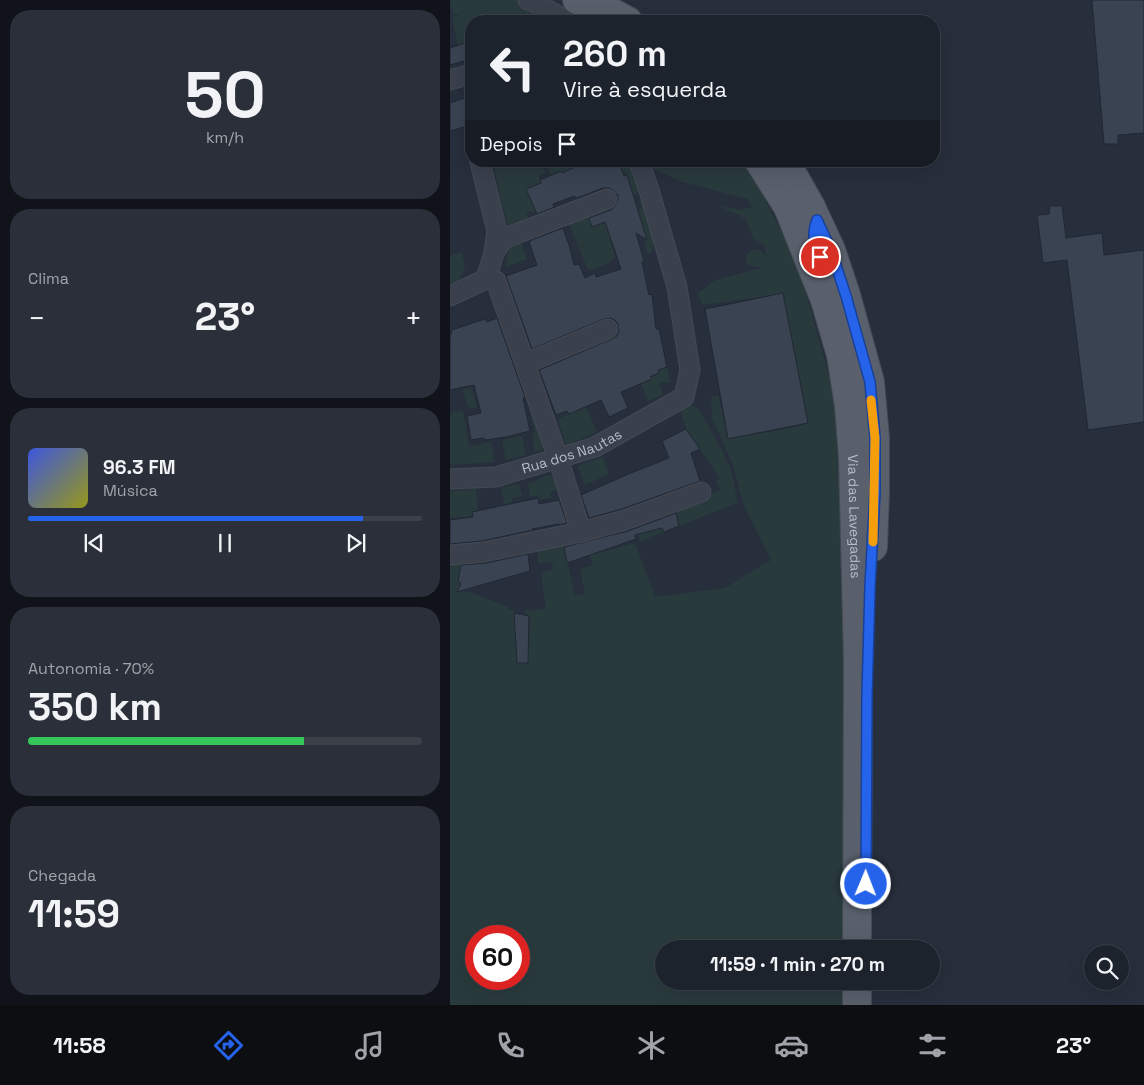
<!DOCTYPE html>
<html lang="pt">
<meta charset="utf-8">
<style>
body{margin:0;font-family:"Space Grotesk",sans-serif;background:#2a2f39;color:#f1f3f6;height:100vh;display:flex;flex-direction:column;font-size:19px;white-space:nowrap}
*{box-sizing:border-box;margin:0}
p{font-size:16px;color:#a0a4aa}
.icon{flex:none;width:28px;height:28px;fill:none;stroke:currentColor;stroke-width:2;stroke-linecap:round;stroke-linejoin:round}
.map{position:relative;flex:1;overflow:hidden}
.side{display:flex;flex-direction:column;gap:10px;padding:10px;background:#101319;width:450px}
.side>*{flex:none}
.top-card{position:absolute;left:15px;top:15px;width:475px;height:152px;border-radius:20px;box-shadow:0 5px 20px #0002,0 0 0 1px #3b4049;background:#1d232d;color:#f1f3f6;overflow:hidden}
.fabs{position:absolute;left:634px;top:945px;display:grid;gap:10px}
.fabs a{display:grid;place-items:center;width:45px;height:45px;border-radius:50%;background:#1d232d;box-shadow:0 5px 20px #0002,0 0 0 1px #3b4049;font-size:25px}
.speed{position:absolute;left:15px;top:925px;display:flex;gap:10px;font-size:25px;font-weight:700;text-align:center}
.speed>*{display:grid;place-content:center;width:65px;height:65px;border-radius:50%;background:#1d232d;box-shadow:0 5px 20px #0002,0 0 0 1px #3b4049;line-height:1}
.speed .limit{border:8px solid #d22;background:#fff;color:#111}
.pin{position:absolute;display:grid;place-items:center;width:42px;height:42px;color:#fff;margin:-21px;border:2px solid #fff;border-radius:50%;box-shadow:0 1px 5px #0007}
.me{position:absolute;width:55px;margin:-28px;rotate:1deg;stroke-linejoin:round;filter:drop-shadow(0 0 4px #0008)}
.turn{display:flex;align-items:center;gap:18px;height:105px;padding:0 15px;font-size:22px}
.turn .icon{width:65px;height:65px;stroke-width:2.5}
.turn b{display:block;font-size:35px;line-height:42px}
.then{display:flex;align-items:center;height:48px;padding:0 15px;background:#0003;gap:10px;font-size:19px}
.big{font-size:38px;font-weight:600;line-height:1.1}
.side .widget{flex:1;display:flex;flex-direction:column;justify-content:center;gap:8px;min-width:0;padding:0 18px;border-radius:20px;background:#2a2f39}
.side .dial{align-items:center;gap:0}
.dial b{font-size:65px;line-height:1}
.song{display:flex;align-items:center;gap:15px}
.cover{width:60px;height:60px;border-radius:8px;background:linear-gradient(135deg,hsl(230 70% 55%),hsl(60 70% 35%))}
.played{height:5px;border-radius:2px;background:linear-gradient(90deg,#2563eb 85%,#3b4049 85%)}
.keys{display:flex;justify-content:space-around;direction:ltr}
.heat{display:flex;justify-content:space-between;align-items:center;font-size:28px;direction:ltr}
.charge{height:8px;border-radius:4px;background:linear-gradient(90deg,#34c759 70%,#3b4049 0)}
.trip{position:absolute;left:205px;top:940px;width:285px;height:50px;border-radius:25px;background:#1d232d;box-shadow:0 5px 20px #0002,0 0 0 1px #3b4049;font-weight:600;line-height:50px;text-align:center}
.tab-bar{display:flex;height:80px;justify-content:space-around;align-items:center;background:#0c0e12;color:#a0a4aa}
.tab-bar .icon{width:35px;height:35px}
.tab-bar .on{color:#2563eb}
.tab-bar b{font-size:22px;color:#f1f3f6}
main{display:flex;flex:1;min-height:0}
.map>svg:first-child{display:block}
.green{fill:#293a3d;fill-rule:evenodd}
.building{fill:#394352;stroke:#212834}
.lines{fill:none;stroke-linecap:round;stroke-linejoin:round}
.minor-casing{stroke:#434a56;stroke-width:21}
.primary-casing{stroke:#434a56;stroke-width:30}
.minor{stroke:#3a414d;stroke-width:19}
.primary{stroke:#59606c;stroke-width:28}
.route-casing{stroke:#184099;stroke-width:12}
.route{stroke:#2563eb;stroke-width:9}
.slow{stroke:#f59e0b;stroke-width:9}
.labels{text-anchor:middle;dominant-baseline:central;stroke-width:5;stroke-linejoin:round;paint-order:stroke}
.street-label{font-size:14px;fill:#b6bdc8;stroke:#1f2632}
</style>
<main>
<section class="side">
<div class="widget dial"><b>50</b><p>km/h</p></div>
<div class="widget"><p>Clima</p>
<div class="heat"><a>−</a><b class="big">23°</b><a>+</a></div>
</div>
<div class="widget">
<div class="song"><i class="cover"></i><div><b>96.3 FM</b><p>Música</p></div></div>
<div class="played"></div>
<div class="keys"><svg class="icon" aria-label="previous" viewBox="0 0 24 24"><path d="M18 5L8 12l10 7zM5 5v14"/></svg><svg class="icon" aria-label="pause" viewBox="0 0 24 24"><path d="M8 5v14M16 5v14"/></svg><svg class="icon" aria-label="next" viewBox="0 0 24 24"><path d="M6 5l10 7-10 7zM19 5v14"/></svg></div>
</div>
<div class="widget"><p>Autonomia · 70%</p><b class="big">350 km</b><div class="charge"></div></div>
<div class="widget"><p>Chegada</p><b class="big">11:59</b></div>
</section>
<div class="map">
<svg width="694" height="1005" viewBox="0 0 694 1005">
<rect width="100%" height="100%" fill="#272f3c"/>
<!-- green -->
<g class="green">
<polygon points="0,0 102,0 139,21 21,21 20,55 18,42 8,46 2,18 11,14 3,15"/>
<polygon points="62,161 92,161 95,173 89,176 91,183 77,189 87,213 76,211 80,224 59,232 44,169"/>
<polygon points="96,161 129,161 132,167 113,174 111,171 100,174"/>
<polygon points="168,161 183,161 193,191 183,194 176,172 172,172"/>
<path d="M201,161H292L307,178L320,211L346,257L385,398L399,689V949H214V981H399V1005H0V560L22,557V567L25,568L29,586L20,585L10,572L8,582H11L8,590L19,592L59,607L58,609L64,611L67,651L78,652L80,616L74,612L75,610L96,609L91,573L103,569L102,562L88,563L87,547L113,542L125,595L135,594L130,569L143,565L140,555L185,543L205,597L275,588L321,560L294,506L283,465L262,418L261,397L268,395L278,439L345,427L358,423L333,294L252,305L248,293L266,280L315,267H306L297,264L295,258L300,251L308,249L316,256L314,245L303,238L296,219L268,205L290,210L302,207L298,199L233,182L205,170ZM26,936H69V979H26Z"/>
<polygon points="194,199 205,240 201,253 197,253 193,228 160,238 165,256 159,263 140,270 137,267 129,249 143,244 129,248 117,218 157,203 159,211 184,212 188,211 188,210 192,209 189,201"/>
<polygon points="69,236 77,259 55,267 60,240"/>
<polygon points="12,252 15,268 8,281 0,285 0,256"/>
<polygon points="217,367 221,382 209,383 213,394 198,401 191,384 202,379 200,377 209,373 208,369"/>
<polygon points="21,388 27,407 19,409 12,390"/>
<path d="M237,405L246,407L250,411C260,429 272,448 280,468C284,479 286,491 287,503L229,526L224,507L257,496L270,490L266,481L270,478L236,429L230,409Z"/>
<polygon points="84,406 97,448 85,452 82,434 85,433 79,408"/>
<polygon points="136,406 147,432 116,445 108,419"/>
<polygon points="13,411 19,446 41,442 45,462 0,465 0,415 2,414 2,412"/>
<polygon points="72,436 76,455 56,460 52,442 56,439"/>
<polygon points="153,457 159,474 135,485 128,466"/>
<path d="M99,475C105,477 105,484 107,490L100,492L101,498L89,500L88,495L80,497L78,483Z"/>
<polygon points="69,484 72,496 62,498 62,506 55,507 51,487"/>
<polygon points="26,489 28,510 22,512 23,516 0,518 0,491"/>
<polygon points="199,515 204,530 212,528 214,532 190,541 184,521"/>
</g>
<!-- building -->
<g class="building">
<polygon points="642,0 694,0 694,133 668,135 668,144 654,144"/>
<polygon points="18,42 21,59 0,65 0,48"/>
<polygon points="21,96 21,125 0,131 0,103"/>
<polygon points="139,161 168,161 174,176 177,175 197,240 186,233 194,261 192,262 199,295 202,294 206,329 209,329 217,367 208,370 209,373 200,377 202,379 171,392 178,408 159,417 151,400 119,414 117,411 106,415 89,370 162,339 167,336 169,331 168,324 165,320 160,318 154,319 82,349 56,276 87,265 79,242 84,239 113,228 119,245 124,265 129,264 135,278 145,273 146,277 171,269 155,222 142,227 139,218 161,210 165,206 168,200 168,195 164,191 159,188 153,188 127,198 124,196 103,204 104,207 87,214 76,189 91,183 90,180 111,171 112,173"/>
<polygon points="600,206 612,206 616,238 652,233 654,255 694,250 694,422 638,430 617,260 593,263 587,215 599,214"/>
<polygon points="333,293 358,423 278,439 255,309"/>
<polygon points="47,318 75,397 73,398 80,431 56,437 35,440 34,438 21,440 17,416 31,413 24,385 0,390 0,337 2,330 35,319 37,322"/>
<polygon points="236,429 250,449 241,453 250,481 172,509 139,518 131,495 181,473 219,458 212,441"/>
<polygon points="88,498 89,504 109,500 117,523 109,525 109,524 82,529 83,530 32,541 0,544 0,520 23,517 22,512"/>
<polygon points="226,513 229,526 214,532 212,528 185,535 186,539 117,563 114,547 178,531"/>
<polygon points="78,554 80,571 7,592 11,583 8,582 11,565 36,563"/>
<polygon points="64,613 79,616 78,663 67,663"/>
</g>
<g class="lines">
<!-- minor casing -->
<g class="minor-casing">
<g id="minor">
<polyline points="78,0 82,1 117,21"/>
<polyline points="0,80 21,74"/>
<polyline points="44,253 53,239 157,199"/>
<polyline points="36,279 46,281 108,458 131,532"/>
<polyline points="0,296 36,279 44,253 47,231 30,162 32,161"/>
<polyline points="77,369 81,361 158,329"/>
<path id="s1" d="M0,479L46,477L145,447L234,397L240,370L227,287L199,190L189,161"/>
<polyline points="0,555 34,552 131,532 175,520 251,492"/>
</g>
</g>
<!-- primary casing -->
<g class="primary-casing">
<g id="primary">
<polyline points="127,0 152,7 178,21"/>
<path id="s2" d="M309,161L338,207L375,300L391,355L399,406L403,458L408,662L407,949"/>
<polyline points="335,161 361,207 381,250 396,295 420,382 425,438 425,492 423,547"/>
<polyline points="407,1005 407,981"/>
</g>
</g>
<!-- minor -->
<use href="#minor" class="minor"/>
<!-- primary -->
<use href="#primary" class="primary"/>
</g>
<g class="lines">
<!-- route casing -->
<g class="route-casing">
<path id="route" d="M370,257C365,243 361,234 367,220L381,250L396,296L420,382L425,438V492L420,587L417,695L416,884"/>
</g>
<!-- route -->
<use href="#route" class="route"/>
<!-- slow -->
<polyline class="slow" points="421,400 425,438 423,542"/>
</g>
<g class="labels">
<!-- street labels -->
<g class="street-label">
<text stroke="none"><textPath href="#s1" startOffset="126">Rua dos Nautas</textPath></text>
<text stroke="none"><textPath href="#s2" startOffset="374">Via das Lavegadas</textPath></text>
</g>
</g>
</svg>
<div class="fabs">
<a><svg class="icon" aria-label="search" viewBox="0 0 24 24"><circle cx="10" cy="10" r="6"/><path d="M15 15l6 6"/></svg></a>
</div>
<div class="speed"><div class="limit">60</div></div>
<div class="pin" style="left:370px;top:257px;background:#d93025"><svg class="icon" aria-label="arrive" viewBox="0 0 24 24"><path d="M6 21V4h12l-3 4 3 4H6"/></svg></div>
<svg class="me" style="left:416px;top:884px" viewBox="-20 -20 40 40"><circle r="17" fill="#2563eb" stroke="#fff" stroke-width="3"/><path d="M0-11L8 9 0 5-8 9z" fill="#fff"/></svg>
<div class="trip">11:59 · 1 min · 270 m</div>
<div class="top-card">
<div class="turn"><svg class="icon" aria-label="left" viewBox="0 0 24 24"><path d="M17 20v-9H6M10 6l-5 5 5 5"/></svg><div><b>260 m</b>Vire à esquerda</div></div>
<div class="then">Depois<svg class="icon" aria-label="arrive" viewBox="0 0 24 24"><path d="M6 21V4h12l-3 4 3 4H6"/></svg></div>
</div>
</div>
</main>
<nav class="tab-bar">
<b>11:58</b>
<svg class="icon on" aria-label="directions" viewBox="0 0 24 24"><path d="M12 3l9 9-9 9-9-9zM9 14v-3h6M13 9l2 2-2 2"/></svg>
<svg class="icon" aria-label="music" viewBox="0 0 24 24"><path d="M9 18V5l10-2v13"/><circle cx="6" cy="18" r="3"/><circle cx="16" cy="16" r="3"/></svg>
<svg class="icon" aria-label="phone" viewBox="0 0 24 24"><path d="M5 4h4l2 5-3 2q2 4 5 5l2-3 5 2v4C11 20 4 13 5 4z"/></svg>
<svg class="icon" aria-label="climate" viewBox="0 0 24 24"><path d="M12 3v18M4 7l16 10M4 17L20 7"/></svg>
<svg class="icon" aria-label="car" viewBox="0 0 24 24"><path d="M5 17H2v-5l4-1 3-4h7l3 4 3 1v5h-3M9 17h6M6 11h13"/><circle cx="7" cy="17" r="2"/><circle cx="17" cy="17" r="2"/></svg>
<svg class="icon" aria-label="filters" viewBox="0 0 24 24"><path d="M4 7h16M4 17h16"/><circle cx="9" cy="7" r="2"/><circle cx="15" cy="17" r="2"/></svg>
<b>23°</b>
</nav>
